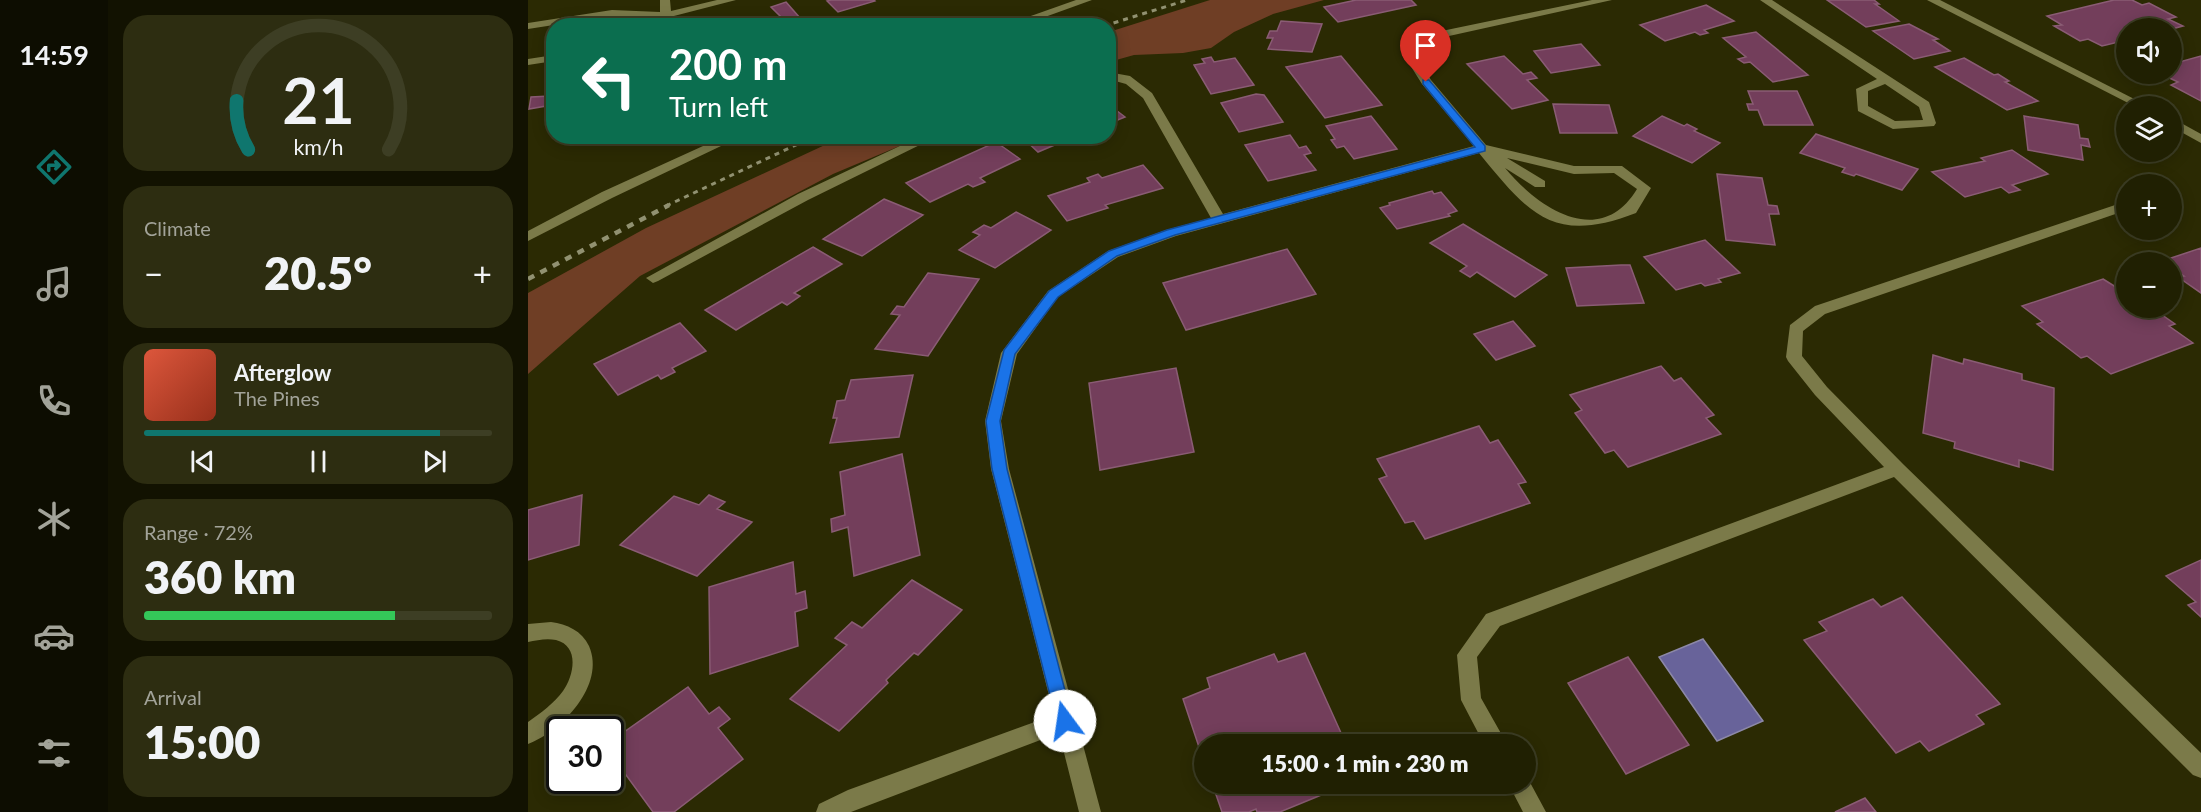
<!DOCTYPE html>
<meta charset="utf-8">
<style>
body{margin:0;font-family:Lato,sans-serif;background:#2d2d11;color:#f1f3f6;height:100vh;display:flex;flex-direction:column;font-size:22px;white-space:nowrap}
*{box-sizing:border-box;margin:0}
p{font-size:20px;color:#a2a399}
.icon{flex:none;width:33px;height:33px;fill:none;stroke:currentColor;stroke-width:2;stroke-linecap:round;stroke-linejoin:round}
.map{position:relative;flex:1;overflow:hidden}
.side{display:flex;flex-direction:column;gap:15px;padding:15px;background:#121201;width:420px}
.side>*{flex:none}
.guide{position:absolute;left:18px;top:18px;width:570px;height:126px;border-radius:24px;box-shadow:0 3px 15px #0003,0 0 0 2px #3d3e24;background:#0b6e4f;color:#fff;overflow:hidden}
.tools{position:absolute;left:1588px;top:18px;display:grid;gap:12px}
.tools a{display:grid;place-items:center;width:66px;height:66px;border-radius:50%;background:#202002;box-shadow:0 3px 15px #0003,0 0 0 2px #3d3e24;font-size:30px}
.speed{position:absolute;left:18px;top:716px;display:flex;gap:12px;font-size:30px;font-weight:700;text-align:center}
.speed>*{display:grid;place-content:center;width:78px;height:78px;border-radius:50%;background:#202002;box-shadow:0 3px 15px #0003,0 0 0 2px #3d3e24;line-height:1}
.speed .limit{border:3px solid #111;border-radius:9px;background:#fff;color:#111}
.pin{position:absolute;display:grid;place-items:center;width:51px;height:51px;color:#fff;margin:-62px -26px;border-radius:50% 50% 50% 0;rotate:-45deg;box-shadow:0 0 6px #0007}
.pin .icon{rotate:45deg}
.me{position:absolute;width:66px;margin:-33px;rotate:346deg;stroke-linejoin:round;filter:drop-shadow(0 0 4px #0008)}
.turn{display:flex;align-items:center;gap:21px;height:126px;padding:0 24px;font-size:27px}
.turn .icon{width:78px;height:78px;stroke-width:2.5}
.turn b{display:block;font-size:42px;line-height:51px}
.big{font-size:45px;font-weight:800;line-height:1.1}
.side .card{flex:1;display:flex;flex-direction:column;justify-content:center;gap:9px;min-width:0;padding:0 21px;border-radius:24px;background:#2d2d11}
.side .dial{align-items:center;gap:0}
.dial svg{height:156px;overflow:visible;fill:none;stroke:#3d3e24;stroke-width:7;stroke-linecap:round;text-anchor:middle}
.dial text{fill:#f1f3f6;stroke:none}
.song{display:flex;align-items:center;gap:18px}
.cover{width:72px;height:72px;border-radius:9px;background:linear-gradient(135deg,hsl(10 70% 55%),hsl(10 70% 35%))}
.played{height:6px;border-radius:3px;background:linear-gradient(90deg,#0f766e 85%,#3d3e24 85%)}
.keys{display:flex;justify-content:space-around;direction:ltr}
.heat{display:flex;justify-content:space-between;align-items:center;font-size:33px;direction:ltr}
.charge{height:9px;border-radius:4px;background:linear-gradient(90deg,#34c759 72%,#3d3e24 0)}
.trip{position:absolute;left:666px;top:734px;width:342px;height:60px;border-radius:30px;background:#202002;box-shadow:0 3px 15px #0003,0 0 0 2px #3d3e24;font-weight:800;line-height:60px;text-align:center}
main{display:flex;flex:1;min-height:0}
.menu{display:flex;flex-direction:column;width:108px;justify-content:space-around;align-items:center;background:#0d0d01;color:#a2a399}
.menu .icon{width:42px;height:42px}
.menu .current{color:#0f766e}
.menu b{font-size:27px;color:#f1f3f6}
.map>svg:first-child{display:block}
.green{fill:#6f3e25}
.water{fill:#68639a;stroke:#8c88a7;stroke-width:1.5}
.building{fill:#733e5b;stroke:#8a5c74;stroke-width:1.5}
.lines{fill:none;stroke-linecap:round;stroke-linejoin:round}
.minor{fill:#7b7a49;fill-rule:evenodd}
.rail-far1{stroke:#919171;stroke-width:3;stroke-dasharray:5 5;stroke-linecap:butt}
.rail{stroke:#919171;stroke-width:4.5;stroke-dasharray:7 7;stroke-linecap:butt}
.route{fill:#1a73e8;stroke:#114b97;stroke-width:1.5}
</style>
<main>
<nav class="menu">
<b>14:59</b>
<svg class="icon current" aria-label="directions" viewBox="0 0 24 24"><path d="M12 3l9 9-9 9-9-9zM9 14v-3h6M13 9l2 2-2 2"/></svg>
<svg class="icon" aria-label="music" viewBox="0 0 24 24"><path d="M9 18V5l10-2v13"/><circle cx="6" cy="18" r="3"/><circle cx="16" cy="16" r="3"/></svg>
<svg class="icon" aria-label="phone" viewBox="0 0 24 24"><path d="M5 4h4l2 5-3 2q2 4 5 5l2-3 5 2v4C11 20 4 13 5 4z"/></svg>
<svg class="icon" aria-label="climate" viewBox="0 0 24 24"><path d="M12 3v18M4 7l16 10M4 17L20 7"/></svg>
<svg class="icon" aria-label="car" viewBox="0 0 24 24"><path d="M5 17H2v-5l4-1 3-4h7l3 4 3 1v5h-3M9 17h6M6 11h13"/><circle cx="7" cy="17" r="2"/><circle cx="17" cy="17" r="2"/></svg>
<svg class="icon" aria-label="filters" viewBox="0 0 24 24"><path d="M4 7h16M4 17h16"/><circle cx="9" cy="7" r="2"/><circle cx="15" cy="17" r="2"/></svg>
</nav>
<section class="side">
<div class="card dial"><svg viewBox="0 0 100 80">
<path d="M14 69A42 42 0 1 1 86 69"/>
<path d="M14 69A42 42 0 0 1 8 44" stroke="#0f766e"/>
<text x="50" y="56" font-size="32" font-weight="700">21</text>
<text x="50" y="72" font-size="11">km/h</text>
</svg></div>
<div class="card"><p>Climate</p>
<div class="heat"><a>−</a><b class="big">20.5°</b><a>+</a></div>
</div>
<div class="card">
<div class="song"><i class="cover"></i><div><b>Afterglow</b><p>The Pines</p></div></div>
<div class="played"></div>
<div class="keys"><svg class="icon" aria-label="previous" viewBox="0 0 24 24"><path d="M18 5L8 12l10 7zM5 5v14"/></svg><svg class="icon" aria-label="pause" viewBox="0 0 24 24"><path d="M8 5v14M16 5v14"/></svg><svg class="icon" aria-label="next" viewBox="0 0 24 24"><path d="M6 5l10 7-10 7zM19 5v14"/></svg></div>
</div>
<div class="card"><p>Range · 72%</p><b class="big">360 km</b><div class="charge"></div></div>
<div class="card"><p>Arrival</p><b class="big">15:00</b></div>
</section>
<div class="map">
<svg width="1673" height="812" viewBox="0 0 1673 812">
<rect width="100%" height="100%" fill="#2b2a03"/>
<!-- green -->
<g class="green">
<polygon points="682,0 796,0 745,14 706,32 683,48 655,53 606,55 581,62 581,32"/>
<polygon points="314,137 393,137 305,174 112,276 0,374 0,293 118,228"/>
</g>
<!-- water -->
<polygon class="water" points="1175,639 1235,721 1189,741 1131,657"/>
<!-- building -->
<g class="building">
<polygon points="303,0 346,0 347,1 310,12 299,1"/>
<polygon points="828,0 883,0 888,5 810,22 796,7"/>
<polygon points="1299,0 1346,0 1351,4 1347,4 1371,21 1338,27"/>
<polygon points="1586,0 1604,0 1614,5 1621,3 1648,17 1640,19 1655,26 1644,29 1599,28 1599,40 1574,46 1560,39 1552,41 1526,26 1534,25 1519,16"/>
<polygon points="258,2 272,18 263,21 268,26 224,26 253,17 243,7"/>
<polygon points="1178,5 1206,21 1176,30 1180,33 1172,35 1167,32 1137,41 1112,25"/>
<polygon points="753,21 794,24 784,52 740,49 745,38 739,38 742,31 749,31"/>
<polygon points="1381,24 1410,39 1405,40 1422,51 1386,59 1345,31"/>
<polygon points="1228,32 1280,75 1245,82 1222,62 1216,63 1210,59 1218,57 1195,38"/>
<polygon points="1053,44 1072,65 1023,73 1006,51"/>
<polygon points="813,56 854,105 797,118 758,67"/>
<polygon points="976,56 995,74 1003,72 1009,78 999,80 1020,100 984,109 939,64"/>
<polygon points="1673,56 1673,101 1643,85 1650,82 1633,74 1644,74 1644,64"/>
<polygon points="683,57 686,62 707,58 726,85 683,94 666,65 677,63 674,59"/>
<polygon points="1436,58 1466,75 1470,74 1481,81 1477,82 1510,101 1479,110 1407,67"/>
<polygon points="26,87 26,102 22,103 23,98 19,99 18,106 1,109 3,97 22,96"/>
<polygon points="1220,91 1269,91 1285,125 1236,125 1230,110 1221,110 1219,104 1225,104"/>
<polygon points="728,94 736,95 755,122 711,132 693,103"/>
<polygon points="580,104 597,117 580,124"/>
<polygon points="1025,104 1081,105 1089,133 1032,133"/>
<polygon points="843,116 869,149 826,159 816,146 809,148 803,140 807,139 798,126"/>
<polygon points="1134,116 1156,126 1159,124 1169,129 1166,131 1192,143 1164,163 1105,136"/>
<polygon points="1496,116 1550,125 1552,138 1560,139 1562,147 1553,145 1555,160 1500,150"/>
<polygon points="1288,134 1390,169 1374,190 1328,174 1326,176 1314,172 1317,168 1272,153"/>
<polygon points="762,135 771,148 778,146 783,153 776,155 788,170 740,181 717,145"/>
<polygon points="493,136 548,136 510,152"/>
<polygon points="468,142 492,159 452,178 457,182 445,187 440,184 402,202 378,183"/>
<polygon points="1484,150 1520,174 1484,185 1492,190 1481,193 1473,187 1437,197 1404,172 1457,161 1453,158"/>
<polygon points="615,165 635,188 577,205 580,208 539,221 520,196 562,182 559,178 570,174 574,178"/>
<polygon points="1189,174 1234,178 1240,205 1249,206 1251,214 1241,214 1247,245 1198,240"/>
<polygon points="904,191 906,194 913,192 929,211 920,214 922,216 869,229 852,208 862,205 861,203"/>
<polygon points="356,199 395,215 334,256 295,239"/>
<polygon points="488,212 523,230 467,268 431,250 452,235 445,232 456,225 463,228"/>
<polygon points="935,224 1019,275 987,297 949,272 942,277 932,271 939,266 902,243"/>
<polygon points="1177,240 1212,273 1190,279 1193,282 1177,286 1173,283 1148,290 1116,257"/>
<polygon points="285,247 314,264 266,293 272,296 259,305 254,302 208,330 177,310"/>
<polygon points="1673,248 1673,293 1650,277 1656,276 1644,268 1644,262 1634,261"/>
<polygon points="759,249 788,294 658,330 635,283"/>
<polygon points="1093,265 1102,265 1116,303 1049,306 1038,268"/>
<polygon points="400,273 451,279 400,356 347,349 372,315 363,314 369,306 376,307"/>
<polygon points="1575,279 1599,294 1599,308 1624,308 1647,324 1641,326 1665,343 1583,374 1559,356 1553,358 1509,324 1515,322 1494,306"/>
<polygon points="985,321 1007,346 968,360 946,334"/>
<polygon points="152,323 178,351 144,368 147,372 133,379 130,375 90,395 66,364"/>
<polygon points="1405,355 1435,364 1436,359 1494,374 1494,380 1526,388 1525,470 1491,460 1491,467 1426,448 1427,442 1395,433"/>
<polygon points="1133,366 1146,381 1153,378 1186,415 1178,418 1193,434 1100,467 1086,450 1077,453 1047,413 1054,410 1042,395"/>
<polygon points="648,368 666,452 572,470 561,383"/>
<polygon points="385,375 371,437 302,443 309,418 305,418 309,401 317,400 323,380"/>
<polygon points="951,426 962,443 970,440 998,482 990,484 1002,503 897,539 886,521 877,523 851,479 859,476 849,459"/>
<polygon points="374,454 392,555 326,576 320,527 304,532 303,519 317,515 312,472"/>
<polygon points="54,495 51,545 0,560 0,510"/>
<polygon points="181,495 197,502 189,509 224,522 169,576 92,545 146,496 171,505"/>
<polygon points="1673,560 1673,617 1660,605 1668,602 1638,576"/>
<polygon points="265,562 268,594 277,591 279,608 267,612 270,646 182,674 181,587"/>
<polygon points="384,580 434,610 390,655 386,653 358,680 360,683 311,731 262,699 319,645 307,638 324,622 334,628"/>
<polygon points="1374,597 1472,704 1448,715 1456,724 1401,751 1392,741 1368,753 1276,640 1299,631 1291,622 1345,599 1353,607"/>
<polygon points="777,653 818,744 676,744 676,762 655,699 682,688 679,678 746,654 750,662"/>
<polygon points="1100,657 1161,745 1098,774 1040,683"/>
<polygon points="160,687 181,714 191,707 202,719 190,728 215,759 146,812 125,812 82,753 82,742"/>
<polygon points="684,783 800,783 803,791 752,812 729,812 728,809 721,812 694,812"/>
<polygon points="1337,798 1348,812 1307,812"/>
</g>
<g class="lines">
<!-- minor -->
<g class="minor">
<polygon points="132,0 142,0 143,11 189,0 208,0 142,17 131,26 118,26 127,18 84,16 0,29 0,23 84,10 132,12"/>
<polygon points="548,0 564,0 492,26 475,26"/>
<path d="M1064,0H1084L912,38L898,50L894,65L903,80L958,145L1046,166H1094L1123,188L1108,213C1025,245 1001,214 951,153L648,236L590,257L530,297L489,354L473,421L481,469L573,812H551L531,733L323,812H288L291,804L320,790L526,715L463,469L457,421L473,353L520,291L580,251L638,230L683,218L615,98L598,84L580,79V72L602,76L624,93L695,214L946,146L894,84L882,65L887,49L904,33ZM979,158L1046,174L1086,173L1109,189C1072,250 1010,208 977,168L1007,187H1017V181Z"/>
<path d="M1232,0H1244L1401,102L1408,123L1406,126L1365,129L1330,111L1328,89L1349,79ZM1357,84L1391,107L1395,120L1367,121L1340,106V91Z"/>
<polygon points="1399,0 1412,0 1620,106 1606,106"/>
<polygon points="26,55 26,61 0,65 0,59"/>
<polygon points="1644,118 1673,134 1673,143 1644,127"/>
<polygon points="197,136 214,136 84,198 0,241 0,231 74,192"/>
<polygon points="393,136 410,136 280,200 130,281 125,283 118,278 270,194"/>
<polygon points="1599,201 1599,210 1297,314 1275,331 1274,356 1299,387 1375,464 1673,753 1673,778 1665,775 1366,477 972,626 949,657 953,698 979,744 956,744 933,700 929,655 958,614 1356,467 1287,395 1260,361 1258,357 1262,325 1287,306"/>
<path d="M23,622C39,624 54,631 61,646C78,685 34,731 0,744V722C13,713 26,703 35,691C46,676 52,646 28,640C19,638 9,640 0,642V624Z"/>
<polygon points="998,775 1018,812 995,812 980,783 998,783"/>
</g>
<!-- rail-far1 -->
<g class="rail-far1">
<polyline points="576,26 659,0"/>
<polyline points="138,206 287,136"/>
</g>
<!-- rail -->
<polyline class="rail" points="0,279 141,205"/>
</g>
<!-- route -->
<polygon class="route" points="895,80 901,80 957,146 957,151 647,235 589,256 530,297 487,354 472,421 479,469 545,721 543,727 537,729 530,727 464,469 458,421 476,350 521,291 581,251 639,230 947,147 895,84"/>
</svg>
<div class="tools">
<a><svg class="icon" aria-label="sound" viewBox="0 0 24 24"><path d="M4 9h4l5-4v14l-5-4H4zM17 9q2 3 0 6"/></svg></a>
<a><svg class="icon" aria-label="layers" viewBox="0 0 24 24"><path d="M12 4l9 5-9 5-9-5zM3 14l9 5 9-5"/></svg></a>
<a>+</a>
<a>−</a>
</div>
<div class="speed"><div class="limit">30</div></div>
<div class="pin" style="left:898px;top:82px;background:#d93025"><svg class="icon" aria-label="arrive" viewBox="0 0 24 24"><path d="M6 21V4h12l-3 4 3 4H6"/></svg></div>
<svg class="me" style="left:537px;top:721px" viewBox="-20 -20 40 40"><circle r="19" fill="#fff"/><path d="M0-13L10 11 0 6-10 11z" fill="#1a73e8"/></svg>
<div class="trip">15:00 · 1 min · 230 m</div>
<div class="guide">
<div class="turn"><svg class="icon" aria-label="left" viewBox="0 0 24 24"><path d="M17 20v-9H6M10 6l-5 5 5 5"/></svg><div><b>200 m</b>Turn left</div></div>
</div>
</div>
</main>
